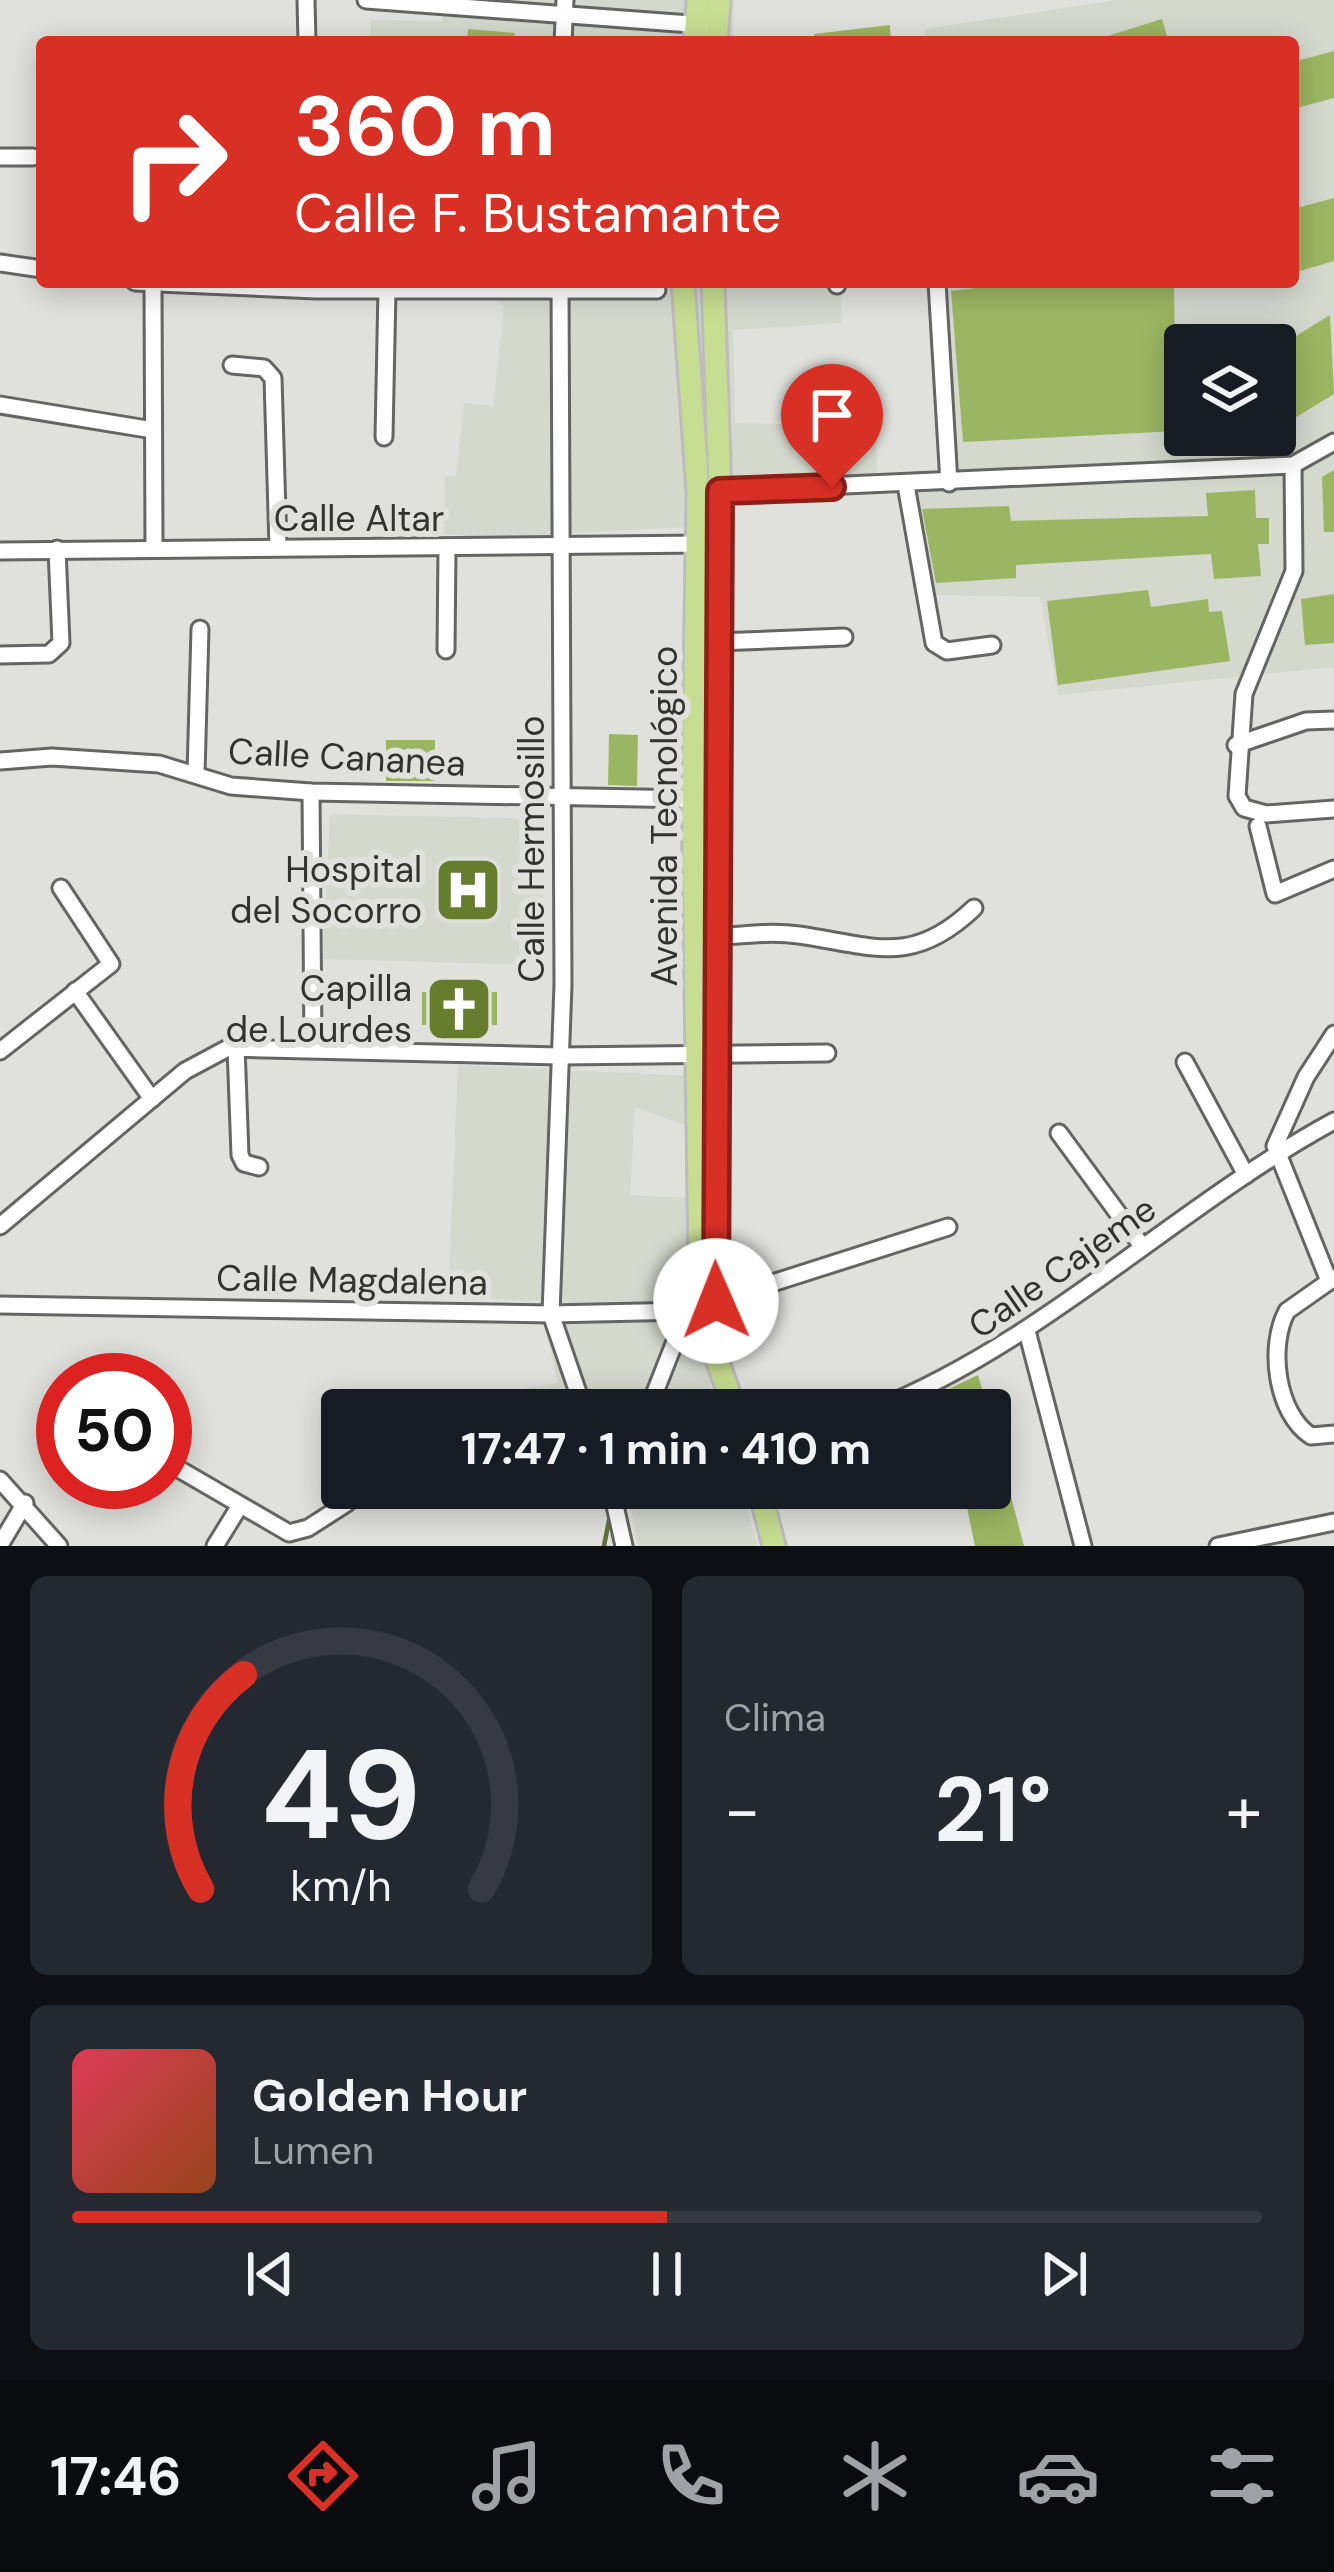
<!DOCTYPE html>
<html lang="es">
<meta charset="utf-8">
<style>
body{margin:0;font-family:"DM Sans",sans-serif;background:#242831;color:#f1f3f6;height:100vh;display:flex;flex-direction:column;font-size:45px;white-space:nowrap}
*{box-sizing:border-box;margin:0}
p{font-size:39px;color:#9ea1a6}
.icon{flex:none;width:66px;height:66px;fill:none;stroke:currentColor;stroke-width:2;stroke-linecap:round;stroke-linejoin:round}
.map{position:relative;height:1546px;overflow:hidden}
.details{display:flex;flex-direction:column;gap:30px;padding:30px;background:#0d0f14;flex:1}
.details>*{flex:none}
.guide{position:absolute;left:36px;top:36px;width:1263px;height:252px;border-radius:12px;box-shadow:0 6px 30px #0003;background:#d93025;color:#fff;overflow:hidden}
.fabs{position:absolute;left:1164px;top:324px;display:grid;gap:24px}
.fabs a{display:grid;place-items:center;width:132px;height:132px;border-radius:12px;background:#171b24;box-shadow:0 6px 30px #0003;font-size:60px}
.speed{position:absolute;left:36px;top:1353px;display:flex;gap:24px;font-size:60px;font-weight:700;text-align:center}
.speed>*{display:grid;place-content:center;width:156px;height:156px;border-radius:50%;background:#171b24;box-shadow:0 6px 30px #0003;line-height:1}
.speed .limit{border:18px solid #d22;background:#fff;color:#111}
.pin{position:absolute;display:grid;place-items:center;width:102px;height:102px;color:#fff;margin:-123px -51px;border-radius:50% 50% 50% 0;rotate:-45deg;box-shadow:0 0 12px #0007}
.pin .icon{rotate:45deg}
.me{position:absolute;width:132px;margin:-66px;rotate:359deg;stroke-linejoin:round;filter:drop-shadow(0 0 9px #0008)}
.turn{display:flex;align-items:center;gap:42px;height:252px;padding:0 60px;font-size:54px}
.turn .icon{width:156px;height:156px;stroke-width:2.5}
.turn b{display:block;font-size:84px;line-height:102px}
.big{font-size:90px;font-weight:700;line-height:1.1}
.details .tile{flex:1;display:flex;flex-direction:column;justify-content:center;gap:18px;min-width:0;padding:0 42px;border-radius:18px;background:#242831}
.details .dial{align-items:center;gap:0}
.dial svg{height:312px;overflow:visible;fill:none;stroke:#363941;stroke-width:7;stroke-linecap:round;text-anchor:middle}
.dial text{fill:#f1f3f6;stroke:none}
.song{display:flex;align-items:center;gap:36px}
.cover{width:144px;height:144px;border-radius:18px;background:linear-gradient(135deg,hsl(350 70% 55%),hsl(20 70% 35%))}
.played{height:12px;border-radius:6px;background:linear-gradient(90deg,#d93025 50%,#363941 50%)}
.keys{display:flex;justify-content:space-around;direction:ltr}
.heat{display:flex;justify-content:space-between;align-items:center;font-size:66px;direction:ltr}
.details .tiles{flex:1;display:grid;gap:30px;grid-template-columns:1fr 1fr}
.tile:last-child{grid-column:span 2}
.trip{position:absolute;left:321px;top:1389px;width:690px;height:120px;border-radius:12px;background:#171b24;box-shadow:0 6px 30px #0003;font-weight:700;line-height:120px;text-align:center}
.menu{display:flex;height:192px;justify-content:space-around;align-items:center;background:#090b0e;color:#9ea1a6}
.menu .icon{width:84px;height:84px}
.menu .current{color:#d93025}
.menu b{font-size:54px;color:#f1f3f6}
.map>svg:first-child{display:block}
.built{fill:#d4d8cd;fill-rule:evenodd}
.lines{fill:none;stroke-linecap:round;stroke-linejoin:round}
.stream{stroke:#617238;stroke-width:4.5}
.building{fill:#9bb662}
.minor-casing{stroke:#656663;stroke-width:21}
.major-casing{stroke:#bdbdbd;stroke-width:27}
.minor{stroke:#fff;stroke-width:15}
.major{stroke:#c7dd91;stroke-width:21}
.route-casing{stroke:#8d1f18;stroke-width:30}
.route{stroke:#d93025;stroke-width:21}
.labels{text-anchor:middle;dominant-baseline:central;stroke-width:12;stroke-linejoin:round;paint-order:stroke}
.street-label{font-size:36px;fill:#323231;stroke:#e0e1dd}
.poi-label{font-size:36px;fill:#323231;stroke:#e0e1dd;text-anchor:end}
</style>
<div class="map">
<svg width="1334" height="1546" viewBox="0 0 1334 1546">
<rect width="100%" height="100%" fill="#e0e1dd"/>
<!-- built -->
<g class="built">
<polygon points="443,0 734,0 733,42 370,42 371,20 442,21"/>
<path d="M1117,0H1334V667L1058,695L1040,597L929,595L909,491L949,484L939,282H1293V42H926L925,29ZM1185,345H1275V435H1185Z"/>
<polygon points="487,282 840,282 842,323 733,330 735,423 876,425 877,475 685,485 686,527 495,537 444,534 445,477 456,476 464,403 493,406 504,307"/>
<polygon points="330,814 545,819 541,965 323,959"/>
<polygon points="458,1065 692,1076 691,1127 635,1108 630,1195 689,1198 692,1292 716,1410 414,1410 413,1406 558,1383 539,1301 448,1297"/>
<polygon points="627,1488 743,1488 757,1546 638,1546"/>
</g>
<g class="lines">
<!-- stream -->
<g class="stream">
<polyline points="690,1308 692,1283"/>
<polyline points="604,1546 610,1515"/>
</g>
</g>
<!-- building -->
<g class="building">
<polygon points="1162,19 1169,42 1099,42 1098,39"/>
<polygon points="890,25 891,42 815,42 814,34"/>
<polygon points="468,29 515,33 514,42 467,42"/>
<polygon points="1334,51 1334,98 1293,109 1293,62"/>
<polygon points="1334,198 1334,261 1293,273 1293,209"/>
<polygon points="1025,282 1174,282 1176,431 963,442 951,291"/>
<polygon points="1330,315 1334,394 1275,430 1275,349"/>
<polygon points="1217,435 1267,435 1228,456"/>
<polygon points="1334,470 1334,532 1324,532 1322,477"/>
<polygon points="1255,490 1256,518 1269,518 1269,544 1258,544 1261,576 1214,579 1211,554 1016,565 1016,578 936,583 922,509 1009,506 1011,521 1208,516 1206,493"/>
<polygon points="1148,590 1151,607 1208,599 1209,612 1222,611 1230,661 1058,685 1047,601"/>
<polygon points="1334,594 1334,643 1305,645 1301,599"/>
<polygon points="609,734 638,735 637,786 608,785"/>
<rect x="386" y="740" width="49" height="41"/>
<rect x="422" y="992" width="75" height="33"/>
<polygon points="978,1375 988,1410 942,1410 936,1395"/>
<polygon points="990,1429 993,1429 1024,1546 975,1546 966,1503 954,1504 950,1488 990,1488"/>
</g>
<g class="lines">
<!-- minor casing -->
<g class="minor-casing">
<g id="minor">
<polyline points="306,0 307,42"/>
<polyline points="366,0 704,25"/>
<polyline points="563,42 565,0"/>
<polyline points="0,157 33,157"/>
<polyline points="0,263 42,269"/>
<polyline points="135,282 316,290 657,290"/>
<polyline points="560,282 563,985 551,1314 584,1410"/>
<polyline points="837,282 837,285"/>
<polyline points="937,282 949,483"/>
<polyline points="153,284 154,546"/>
<polyline points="232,365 264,368 273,378 278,547"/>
<polyline points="0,405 153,430"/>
<polyline points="384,437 387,289"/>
<polyline points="1293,465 1294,571 1244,694 1237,796 1244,808 1266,814 1334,809"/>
<polyline points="906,485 934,643 947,651 992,645"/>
<polyline points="713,491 1293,465 1334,442"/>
<polyline points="0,551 703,544"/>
<polyline points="717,642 844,637"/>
<polyline points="446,650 447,549"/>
<polyline points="0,655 49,654 61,643 57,549"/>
<polyline points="1236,745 1306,721 1334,720"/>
<polyline points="0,761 52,757 159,764 231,786 311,792 693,799"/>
<polyline points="196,774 200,629"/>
<polyline points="311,792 313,1048"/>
<polyline points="1258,826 1275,894 1334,869"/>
<path d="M715,937C743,935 771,931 799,935C874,946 912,967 974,908"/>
<polyline points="75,991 152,1099"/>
<polyline points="236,1047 240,1155 244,1163 259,1167"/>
<polyline points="0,1051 111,964 61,888"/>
<polyline points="1185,1062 1246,1175"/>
<polyline points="1059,1133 1142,1246"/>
<polyline points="0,1226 185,1071 228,1048 559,1056 827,1053"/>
<path d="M1334,1278L1287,1311C1268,1346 1276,1413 1311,1436L1334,1434"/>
<polyline points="1329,1281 1275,1146 1306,1077 1334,1034"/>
<polyline points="716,1301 948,1227"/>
<polyline points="0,1305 551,1314 687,1311 702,1305"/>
<polyline points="1027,1331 1083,1546"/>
<polyline points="648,1410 687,1311"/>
<path d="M874,1410C1044,1342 1174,1208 1334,1121"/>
<polyline points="165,1461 289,1533 308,1528 347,1503"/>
<polyline points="0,1480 59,1546"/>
<polyline points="611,1488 624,1546"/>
<polyline points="0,1545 25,1503"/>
<polyline points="215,1546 239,1507"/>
<polyline points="1218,1546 1334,1522"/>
</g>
</g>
<!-- major casing -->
<g class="major-casing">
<g id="major">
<polyline points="695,42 698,0"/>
<polyline points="716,42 719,0"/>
<polyline points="683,282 698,492 693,799 700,1259 706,1329 735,1410"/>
<polyline points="713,282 720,491 716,1310"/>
<polyline points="759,1488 774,1546"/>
</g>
</g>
<!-- minor -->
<use href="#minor" class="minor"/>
<!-- major -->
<use href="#major" class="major"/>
</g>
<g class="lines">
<!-- route casing -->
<g class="route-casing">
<polyline id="route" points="716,1301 720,491 832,487"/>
</g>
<!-- route -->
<use href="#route" class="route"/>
</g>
<!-- icons -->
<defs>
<g id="hospital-square" transform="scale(3.45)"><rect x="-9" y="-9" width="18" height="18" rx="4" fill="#667d2e" stroke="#e0e1dd"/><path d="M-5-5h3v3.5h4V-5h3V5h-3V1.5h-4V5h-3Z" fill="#fff"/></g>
<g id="church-square" transform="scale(3.45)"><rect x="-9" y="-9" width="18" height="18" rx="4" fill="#667d2e" stroke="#e0e1dd"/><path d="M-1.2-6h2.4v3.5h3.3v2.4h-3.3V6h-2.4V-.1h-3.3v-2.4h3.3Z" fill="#fff"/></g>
</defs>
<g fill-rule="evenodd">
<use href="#hospital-square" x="468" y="890"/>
<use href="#church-square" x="459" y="1009"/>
</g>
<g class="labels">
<!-- street labels -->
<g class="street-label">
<text x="359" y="518">Calle Altar</text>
<text transform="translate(347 757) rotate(3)">Calle Cananea</text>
<text transform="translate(664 816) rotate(-90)">Avenida Tecnológico</text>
<text transform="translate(531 849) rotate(-90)">Calle Hermosillo</text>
<text transform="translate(1062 1267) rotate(-35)">Calle Cajeme</text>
<text transform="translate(352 1280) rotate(1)">Calle Magdalena</text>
</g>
<!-- poi labels -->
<g class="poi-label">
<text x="422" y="869">Hospital<tspan x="422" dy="41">del Socorro</tspan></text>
<text x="412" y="988">Capilla<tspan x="412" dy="41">de Lourdes</tspan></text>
</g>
</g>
</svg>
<div class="fabs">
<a><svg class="icon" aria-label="layers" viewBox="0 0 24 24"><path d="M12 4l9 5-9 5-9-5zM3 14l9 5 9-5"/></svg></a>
</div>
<div class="speed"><div class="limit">50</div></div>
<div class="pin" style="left:832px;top:487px;background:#d93025"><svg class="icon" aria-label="arrive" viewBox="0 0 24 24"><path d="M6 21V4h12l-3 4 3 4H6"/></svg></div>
<svg class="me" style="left:716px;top:1301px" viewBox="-20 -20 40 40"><circle r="19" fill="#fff"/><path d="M0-13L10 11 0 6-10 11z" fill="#d93025"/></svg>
<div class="trip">17:47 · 1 min · 410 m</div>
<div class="guide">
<div class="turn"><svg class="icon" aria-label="right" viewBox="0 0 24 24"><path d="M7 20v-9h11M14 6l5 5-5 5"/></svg><div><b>360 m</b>Calle F. Bustamante</div></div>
</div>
</div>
<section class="details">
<div class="tiles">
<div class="tile dial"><svg viewBox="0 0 100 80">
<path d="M14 69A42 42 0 1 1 86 69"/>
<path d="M14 69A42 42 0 0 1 25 14" stroke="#d93025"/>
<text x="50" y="56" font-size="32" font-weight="700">49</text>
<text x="50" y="72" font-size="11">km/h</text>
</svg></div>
<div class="tile"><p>Clima</p>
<div class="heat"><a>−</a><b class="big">21°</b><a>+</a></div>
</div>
<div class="tile">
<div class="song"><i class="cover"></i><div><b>Golden Hour</b><p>Lumen</p></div></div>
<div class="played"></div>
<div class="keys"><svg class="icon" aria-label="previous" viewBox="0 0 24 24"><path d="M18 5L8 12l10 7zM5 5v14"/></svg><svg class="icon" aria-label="pause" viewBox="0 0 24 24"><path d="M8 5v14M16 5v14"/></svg><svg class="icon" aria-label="next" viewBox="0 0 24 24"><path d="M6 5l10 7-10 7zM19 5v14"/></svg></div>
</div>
</div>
</section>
<nav class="menu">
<b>17:46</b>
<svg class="icon current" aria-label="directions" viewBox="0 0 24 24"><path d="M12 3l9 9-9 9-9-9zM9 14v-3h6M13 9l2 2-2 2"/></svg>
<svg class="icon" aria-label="music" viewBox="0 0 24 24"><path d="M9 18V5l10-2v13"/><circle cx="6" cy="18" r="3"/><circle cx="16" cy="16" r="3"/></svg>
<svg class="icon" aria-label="phone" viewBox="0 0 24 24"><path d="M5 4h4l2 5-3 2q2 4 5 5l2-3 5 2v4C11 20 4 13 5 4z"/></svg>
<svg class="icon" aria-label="climate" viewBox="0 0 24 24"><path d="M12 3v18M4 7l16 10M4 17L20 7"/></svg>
<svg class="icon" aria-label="car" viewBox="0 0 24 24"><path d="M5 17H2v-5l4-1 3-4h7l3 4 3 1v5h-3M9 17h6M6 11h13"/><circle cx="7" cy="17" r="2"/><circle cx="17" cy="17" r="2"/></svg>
<svg class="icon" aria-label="filters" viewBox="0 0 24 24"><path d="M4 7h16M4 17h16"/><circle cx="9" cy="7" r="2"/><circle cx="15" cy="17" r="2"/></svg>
</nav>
